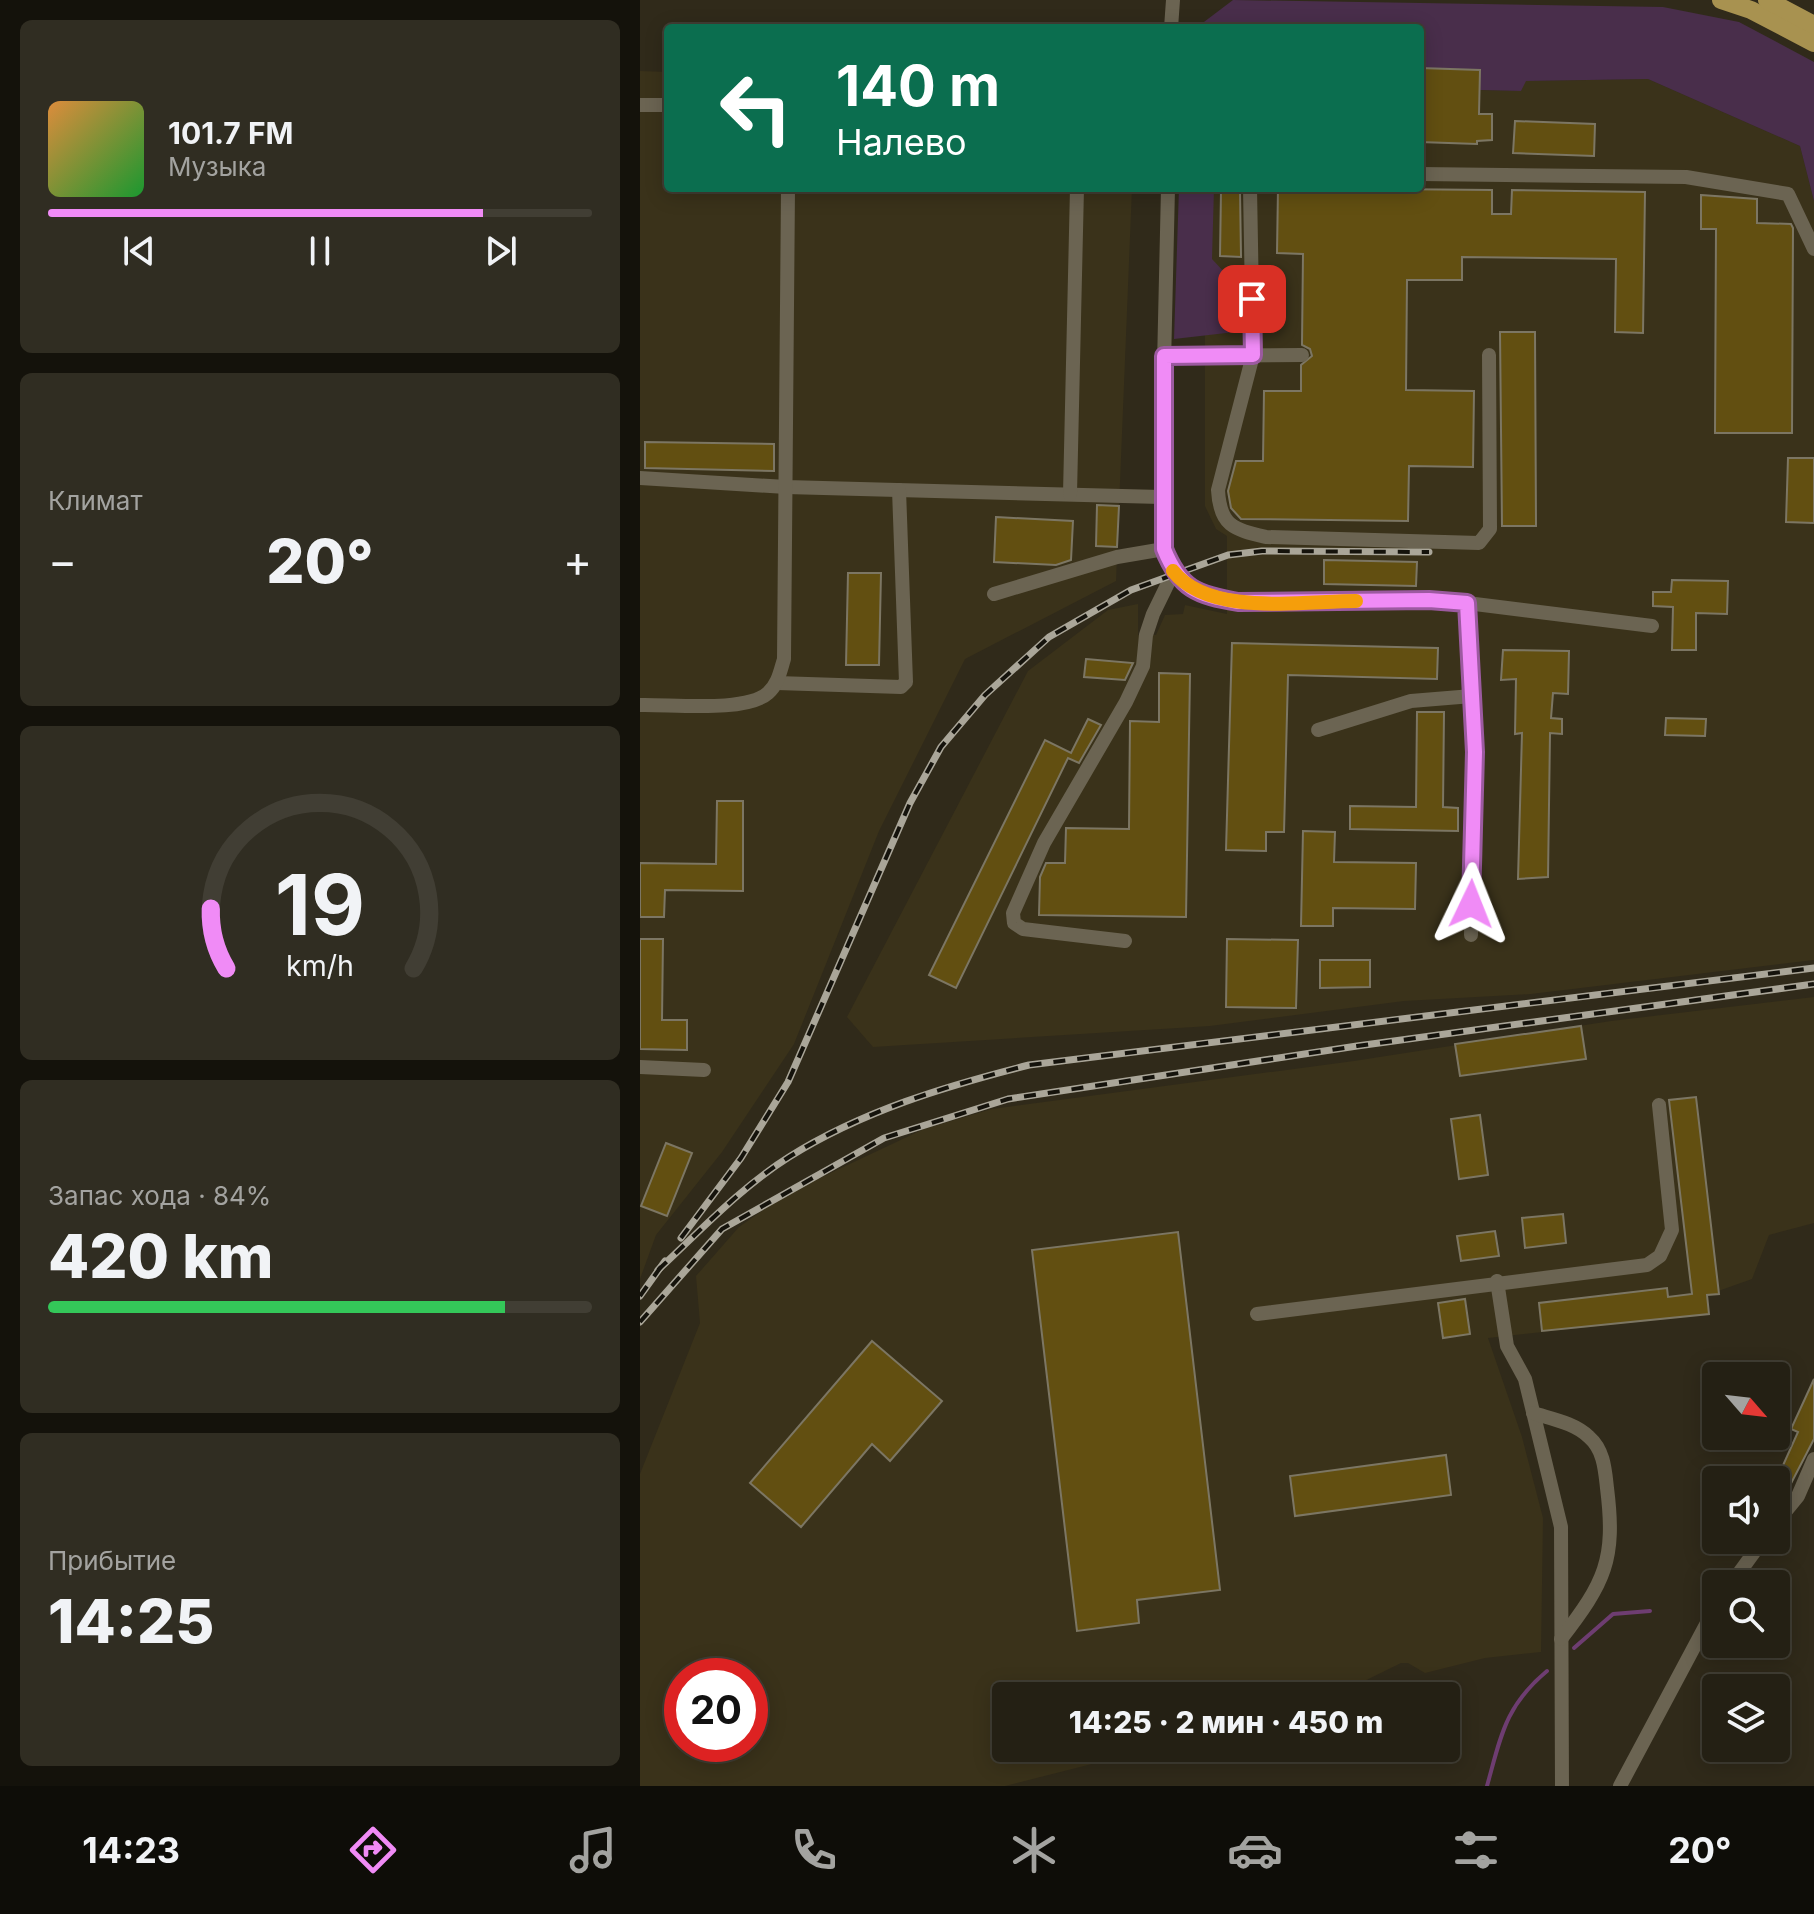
<!DOCTYPE html>
<html lang="ru">
<meta charset="utf-8">
<style>
body{margin:0;font-family:Inter,sans-serif;background:#302d22;color:#f1f3f6;height:100vh;display:flex;flex-direction:column;font-size:30px;white-space:nowrap}
*{box-sizing:border-box;margin:0}
p{font-size:26px;color:#a3a3a0}
.icon{flex:none;width:44px;height:44px;fill:none;stroke:currentColor;stroke-width:2;stroke-linecap:round;stroke-linejoin:round}
.map{position:relative;flex:1;overflow:hidden}
.drawer{display:flex;flex-direction:column;gap:20px;padding:20px;background:#14120b;width:640px}
.drawer>*{flex:none}
.hud{position:absolute;left:24px;top:24px;width:760px;height:168px;border-radius:8px;box-shadow:0 4px 20px #0003,0 0 0 2px #413e34;background:#0b6e4f;color:#fff;overflow:hidden}
.needle{width:52px;rotate:118deg}
.controls{position:absolute;left:1062px;top:1362px;display:grid;gap:16px}
.controls a{display:grid;place-items:center;width:88px;height:88px;border-radius:8px;background:#242014;box-shadow:0 4px 20px #0003,0 0 0 2px #413e34;font-size:40px}
.speed{position:absolute;left:24px;top:1658px;display:flex;gap:16px;font-size:40px;font-weight:700;text-align:center}
.speed>*{display:grid;place-content:center;width:104px;height:104px;border-radius:50%;background:#242014;box-shadow:0 4px 20px #0003,0 0 0 2px #413e34;line-height:1}
.speed .limit{border:12px solid #d22;background:#fff;color:#111}
.pin{position:absolute;display:grid;place-items:center;width:68px;height:68px;color:#fff;margin:-34px;border-radius:16px;box-shadow:0 4px 12px #0006}
.me{position:absolute;width:88px;margin:-44px;rotate:2deg;stroke-linejoin:round;filter:drop-shadow(0 0 6px #0008)}
.turn{display:flex;align-items:center;gap:28px;height:168px;padding:0 40px;font-size:36px}
.turn .icon{width:104px;height:104px;stroke-width:2.5}
.turn b{display:block;font-size:56px;line-height:68px}
.big{font-size:60px;font-weight:800;line-height:1.1}
.drawer .card{flex:1;display:flex;flex-direction:column;justify-content:center;gap:12px;min-width:0;padding:0 28px;border-radius:12px;background:#302d22}
.drawer .dial{align-items:center;gap:0}
.dial svg{height:208px;overflow:visible;fill:none;stroke:#413e34;stroke-width:7;stroke-linecap:round;text-anchor:middle}
.dial text{fill:#f1f3f6;stroke:none}
.song{display:flex;align-items:center;gap:24px}
.cover{width:96px;height:96px;border-radius:12px;background:linear-gradient(135deg,hsl(30 70% 55%),hsl(130 70% 35%))}
.played{height:8px;border-radius:4px;background:linear-gradient(90deg,#f08bf6 80%,#413e34 80%)}
.keys{display:flex;justify-content:space-around;direction:ltr}
.heat{display:flex;justify-content:space-between;align-items:center;font-size:44px;direction:ltr}
.charge{height:12px;border-radius:6px;background:linear-gradient(90deg,#34c759 84%,#413e34 0)}
.trip{position:absolute;left:352px;top:1682px;width:468px;height:80px;border-radius:8px;background:#242014;box-shadow:0 4px 20px #0003,0 0 0 2px #413e34;font-weight:800;line-height:80px;text-align:center}
.tabs{display:flex;height:128px;justify-content:space-around;align-items:center;background:#0e0d08;color:#a3a3a0}
.tabs .icon{width:56px;height:56px}
.tabs .selected{color:#f08bf6}
.tabs b{font-size:36px;color:#f1f3f6}
main{display:flex;flex:1;min-height:0}
.map>svg:first-child{display:block}
.built{fill:#3a321a;fill-rule:evenodd}
.green{fill:#492e4b}
.lines{fill:none;stroke-linecap:round;stroke-linejoin:round}
.stream{stroke:#6e3d71;stroke-width:4}
.building{fill:#624f11;stroke:#7c7663;stroke-width:2}
.minor{stroke:#6b6452;stroke-width:14}
.major{stroke:#a89250;stroke-width:18}
.rail-casing{stroke:#aaa699;stroke-width:7}
.rail{stroke:#15130c;stroke-width:4;stroke-dasharray:12;stroke-linecap:butt}
.route-casing{stroke:#9c5aa0;stroke-width:20}
.route{stroke:#f08bf6;stroke-width:14}
.slow{stroke:#f59e0b;stroke-width:14}
</style>
<main>
<section class="drawer">
<div class="card">
<div class="song"><i class="cover"></i><div><b>101.7 FM</b><p>Музыка</p></div></div>
<div class="played"></div>
<div class="keys"><svg class="icon" aria-label="previous" viewBox="0 0 24 24"><path d="M18 5L8 12l10 7zM5 5v14"/></svg><svg class="icon" aria-label="pause" viewBox="0 0 24 24"><path d="M8 5v14M16 5v14"/></svg><svg class="icon" aria-label="next" viewBox="0 0 24 24"><path d="M6 5l10 7-10 7zM19 5v14"/></svg></div>
</div>
<div class="card"><p>Климат</p>
<div class="heat"><a>−</a><b class="big">20°</b><a>+</a></div>
</div>
<div class="card dial"><svg viewBox="0 0 100 80">
<path d="M14 69A42 42 0 1 1 86 69"/>
<path d="M14 69A42 42 0 0 1 8 46" stroke="#f08bf6"/>
<text x="50" y="56" font-size="32" font-weight="700">19</text>
<text x="50" y="72" font-size="11">km/h</text>
</svg></div>
<div class="card"><p>Запас хода · 84%</p><b class="big">420 km</b><div class="charge"></div></div>
<div class="card"><p>Прибытие</p><b class="big">14:25</b></div>
</section>
<div class="map">
<svg width="1174" height="1786" viewBox="0 0 1174 1786">
<rect width="100%" height="100%" fill="#302a1a"/>
<!-- built -->
<g class="built">
<polygon points="780,68 840,70 840,90 881,91 885,81 1008,79 1160,146 1174,201 1174,960 891,994 764,1001 570,1026 233,1047 207,1017 388,671 468,610 498,604 498,635 516,635 525,615 543,614 545,605 587,614 587,536 576,529 565,506 565,188 780,188"/>
<polygon points="0,71 28,72 28,188 492,188 476,581 325,659 239,831 154,1044 82,1152 16,1235 0,1279"/>
<path d="M1174,997V1223L1129,1235L1112,1279L1067,1295L1069,1314L848,1338L882,1437L903,1518L901,1652L845,1658L785,1673L768,1663H761L694,1696H366V1748H515L365,1786H0V1474L60,1323L56,1276L99,1227L146,1194L284,1129L352,1109L714,1061L971,1021ZM42,1676H110V1744H42Z"/>
</g>
<!-- green -->
<g class="green">
<polygon points="593,0 1023,7 1099,22 1174,62 1174,201 1160,146 1008,79 886,81 881,91 840,90 840,70 780,68 780,28 556,28"/>
<polygon points="539,188 574,188 572,259 597,286 595,332 534,339"/>
</g>
<g class="lines">
<!-- stream -->
<g class="stream">
<polyline points="934,1648 973,1614 1010,1611"/>
<path d="M847,1786C861,1736 865,1706 907,1671"/>
</g>
</g>
<!-- building -->
<g class="building">
<polygon points="780,68 840,70 839,114 852,114 852,140 837,141 837,144 780,142"/>
<polygon points="875,121 955,124 954,156 873,153"/>
<polygon points="638,188 852,190 852,214 871,214 872,190 1005,192 1003,333 975,332 976,259 822,257 822,280 767,280 766,390 834,391 833,467 769,466 768,521 601,519 591,508 588,491 596,461 623,461 624,391 661,391 661,365 672,356 670,349 662,345 663,254 637,253"/>
<polygon points="581,191 600,192 601,257 580,256"/>
<polygon points="1061,195 1117,199 1117,223 1151,224 1153,228 1152,433 1075,433 1076,229 1061,229"/>
<polygon points="860,332 895,332 896,526 862,526"/>
<polygon points="5,442 134,444 134,471 5,468"/>
<polygon points="1148,458 1174,458 1174,523 1146,522"/>
<polygon points="457,505 479,506 477,547 456,546"/>
<polygon points="356,517 433,521 431,560 416,565 354,562"/>
<polygon points="684,560 777,562 776,586 684,584"/>
<polygon points="208,573 241,573 239,665 206,665"/>
<polygon points="1032,580 1088,581 1087,614 1056,613 1056,650 1032,650 1033,607 1013,606 1013,592 1031,592"/>
<polygon points="592,643 798,648 797,679 648,675 644,832 626,832 626,851 586,850"/>
<polygon points="863,650 929,651 928,694 913,693 911,718 922,719 922,734 910,733 908,877 878,879 882,733 875,734 876,679 861,680"/>
<polygon points="446,659 493,663 485,680 444,677"/>
<polygon points="519,673 550,674 546,917 399,915 400,877 406,863 425,863 426,828 489,829 490,721 519,722"/>
<polygon points="777,712 804,712 803,807 818,808 818,831 710,829 710,806 776,807"/>
<polygon points="1026,718 1066,719 1065,736 1025,735"/>
<polygon points="448,719 461,725 439,763 428,758 316,988 289,975 405,740 431,753"/>
<polygon points="77,801 103,801 103,891 25,890 24,917 0,917 0,863 76,864"/>
<polygon points="663,831 695,832 694,862 776,863 775,909 693,908 693,926 661,926"/>
<polygon points="0,939 23,939 22,1020 47,1020 47,1050 0,1049"/>
<polygon points="587,939 658,940 656,1008 586,1007"/>
<polygon points="680,960 730,960 730,987 680,988"/>
<polygon points="941,1026 946,1059 820,1076 815,1044"/>
<polygon points="1056,1097 1079,1294 1067,1295 1069,1314 902,1331 899,1303 1027,1288 1028,1297 1052,1294 1029,1100"/>
<polygon points="840,1115 848,1175 819,1179 811,1119"/>
<polygon points="26,1143 52,1153 27,1216 1,1206"/>
<polygon points="923,1214 926,1243 885,1248 882,1218"/>
<polygon points="855,1231 859,1256 821,1261 817,1236"/>
<polygon points="538,1232 580,1590 497,1600 499,1623 437,1631 392,1250"/>
<polygon points="825,1299 830,1334 803,1338 798,1303"/>
<polygon points="232,1341 302,1401 250,1461 232,1444 161,1527 110,1483"/>
<polygon points="1174,1379 1174,1439 1144,1497 1136,1494 1136,1481 1158,1432 1151,1429"/>
<polygon points="806,1455 811,1495 655,1516 650,1476"/>
</g>
<g class="lines">
<!-- minor -->
<g class="minor">
<polyline points="531,28 533,0"/>
<polyline points="0,105 28,105"/>
<polyline points="780,174 1046,177 1148,194 1174,249"/>
<polyline points="528,188 521,497 524,549 533,573 549,589 572,598 598,602 789,600 827,603 835,752 831,935"/>
<path d="M610,188L613,355L578,490C580,526 593,529 626,537L839,543L850,529L849,355"/>
<polyline points="524,356 662,355"/>
<polyline points="0,478 146,487 521,497"/>
<polyline points="430,494 437,188"/>
<polyline points="354,594 477,557 524,549"/>
<polyline points="827,603 1012,626"/>
<polyline points="137,683 261,687 266,682 259,490"/>
<path d="M0,705C31,704 106,713 128,693C138,684 140,672 144,659L148,188"/>
<polyline points="678,730 771,701 832,696"/>
<polyline points="485,941 383,929 374,923 373,913 404,843 486,702 503,666 506,635 513,614 533,573"/>
<polyline points="0,1067 64,1070"/>
<polyline points="857,1281 867,1346 885,1379 921,1527 922,1786"/>
<polyline points="617,1314 1007,1265 1020,1256 1032,1230 1019,1105"/>
<path d="M893,1413C912,1419 935,1423 949,1437C964,1450 965,1470 967,1488C976,1560 965,1582 921,1639"/>
<polyline points="1136,1523 1158,1496 1174,1459"/>
<polyline points="1091,1584 1123,1540"/>
<polyline points="980,1786 1076,1606"/>
</g>
<!-- major -->
<g class="major">
<polyline points="1081,0 1111,10 1174,43"/>
<polyline points="1127,0 1174,25"/>
</g>
<!-- rail casing -->
<g class="rail-casing">
<g id="rail">
<polyline points="41,1238 101,1158 148,1082 270,803 301,747 345,695 409,637 491,590 588,555 622,551 789,552"/>
<path d="M18,1270C59,1232 101,1187 149,1157C222,1111 306,1086 389,1065L1174,968"/>
<polyline points="0,1296 25,1261"/>
<polyline points="0,1322 82,1229 244,1138 368,1099 717,1046 1174,984"/>
</g>
</g>
<!-- rail -->
<use href="#rail" class="rail"/>
</g>
<g class="lines">
<!-- route casing -->
<g class="route-casing">
<path id="route" d="M612,299L613,355L524,356V549C540,589 557,595 598,602L789,600L827,603L835,752L831,904"/>
</g>
<!-- route -->
<use href="#route" class="route"/>
<!-- slow -->
<path class="slow" d="M533,571C569,617 662,601 716,601"/>
</g>
</svg>
<div class="controls">
<a><svg class="needle" viewBox="-14 -14 28 28"><path d="M0-13l5 13h-10z" fill="#e53935"/><path d="M0 13l5-13h-10z" fill="#a3a3a0"/></svg></a>
<a><svg class="icon" aria-label="sound" viewBox="0 0 24 24"><path d="M4 9h4l5-4v14l-5-4H4zM17 9q2 3 0 6"/></svg></a>
<a><svg class="icon" aria-label="search" viewBox="0 0 24 24"><circle cx="10" cy="10" r="6"/><path d="M15 15l6 6"/></svg></a>
<a><svg class="icon" aria-label="layers" viewBox="0 0 24 24"><path d="M12 4l9 5-9 5-9-5zM3 14l9 5 9-5"/></svg></a>
</div>
<div class="speed"><div class="limit">20</div></div>
<div class="pin" style="left:612px;top:299px;background:#d93025"><svg class="icon" aria-label="arrive" viewBox="0 0 24 24"><path d="M6 21V4h12l-3 4 3 4H6"/></svg></div>
<svg class="me" style="left:831px;top:904px" viewBox="-20 -20 40 40"><path d="M0-17L14 15 0 8-14 15z" fill="#f08bf6" stroke="#fff" stroke-width="4"/></svg>
<div class="trip">14:25 · 2 мин · 450 m</div>
<div class="hud">
<div class="turn"><svg class="icon" aria-label="left" viewBox="0 0 24 24"><path d="M17 20v-9H6M10 6l-5 5 5 5"/></svg><div><b>140 m</b>Налево</div></div>
</div>
</div>
</main>
<nav class="tabs">
<b>14:23</b>
<svg class="icon selected" aria-label="directions" viewBox="0 0 24 24"><path d="M12 3l9 9-9 9-9-9zM9 14v-3h6M13 9l2 2-2 2"/></svg>
<svg class="icon" aria-label="music" viewBox="0 0 24 24"><path d="M9 18V5l10-2v13"/><circle cx="6" cy="18" r="3"/><circle cx="16" cy="16" r="3"/></svg>
<svg class="icon" aria-label="phone" viewBox="0 0 24 24"><path d="M5 4h4l2 5-3 2q2 4 5 5l2-3 5 2v4C11 20 4 13 5 4z"/></svg>
<svg class="icon" aria-label="climate" viewBox="0 0 24 24"><path d="M12 3v18M4 7l16 10M4 17L20 7"/></svg>
<svg class="icon" aria-label="car" viewBox="0 0 24 24"><path d="M5 17H2v-5l4-1 3-4h7l3 4 3 1v5h-3M9 17h6M6 11h13"/><circle cx="7" cy="17" r="2"/><circle cx="17" cy="17" r="2"/></svg>
<svg class="icon" aria-label="filters" viewBox="0 0 24 24"><path d="M4 7h16M4 17h16"/><circle cx="9" cy="7" r="2"/><circle cx="15" cy="17" r="2"/></svg>
<b>20°</b>
</nav>
